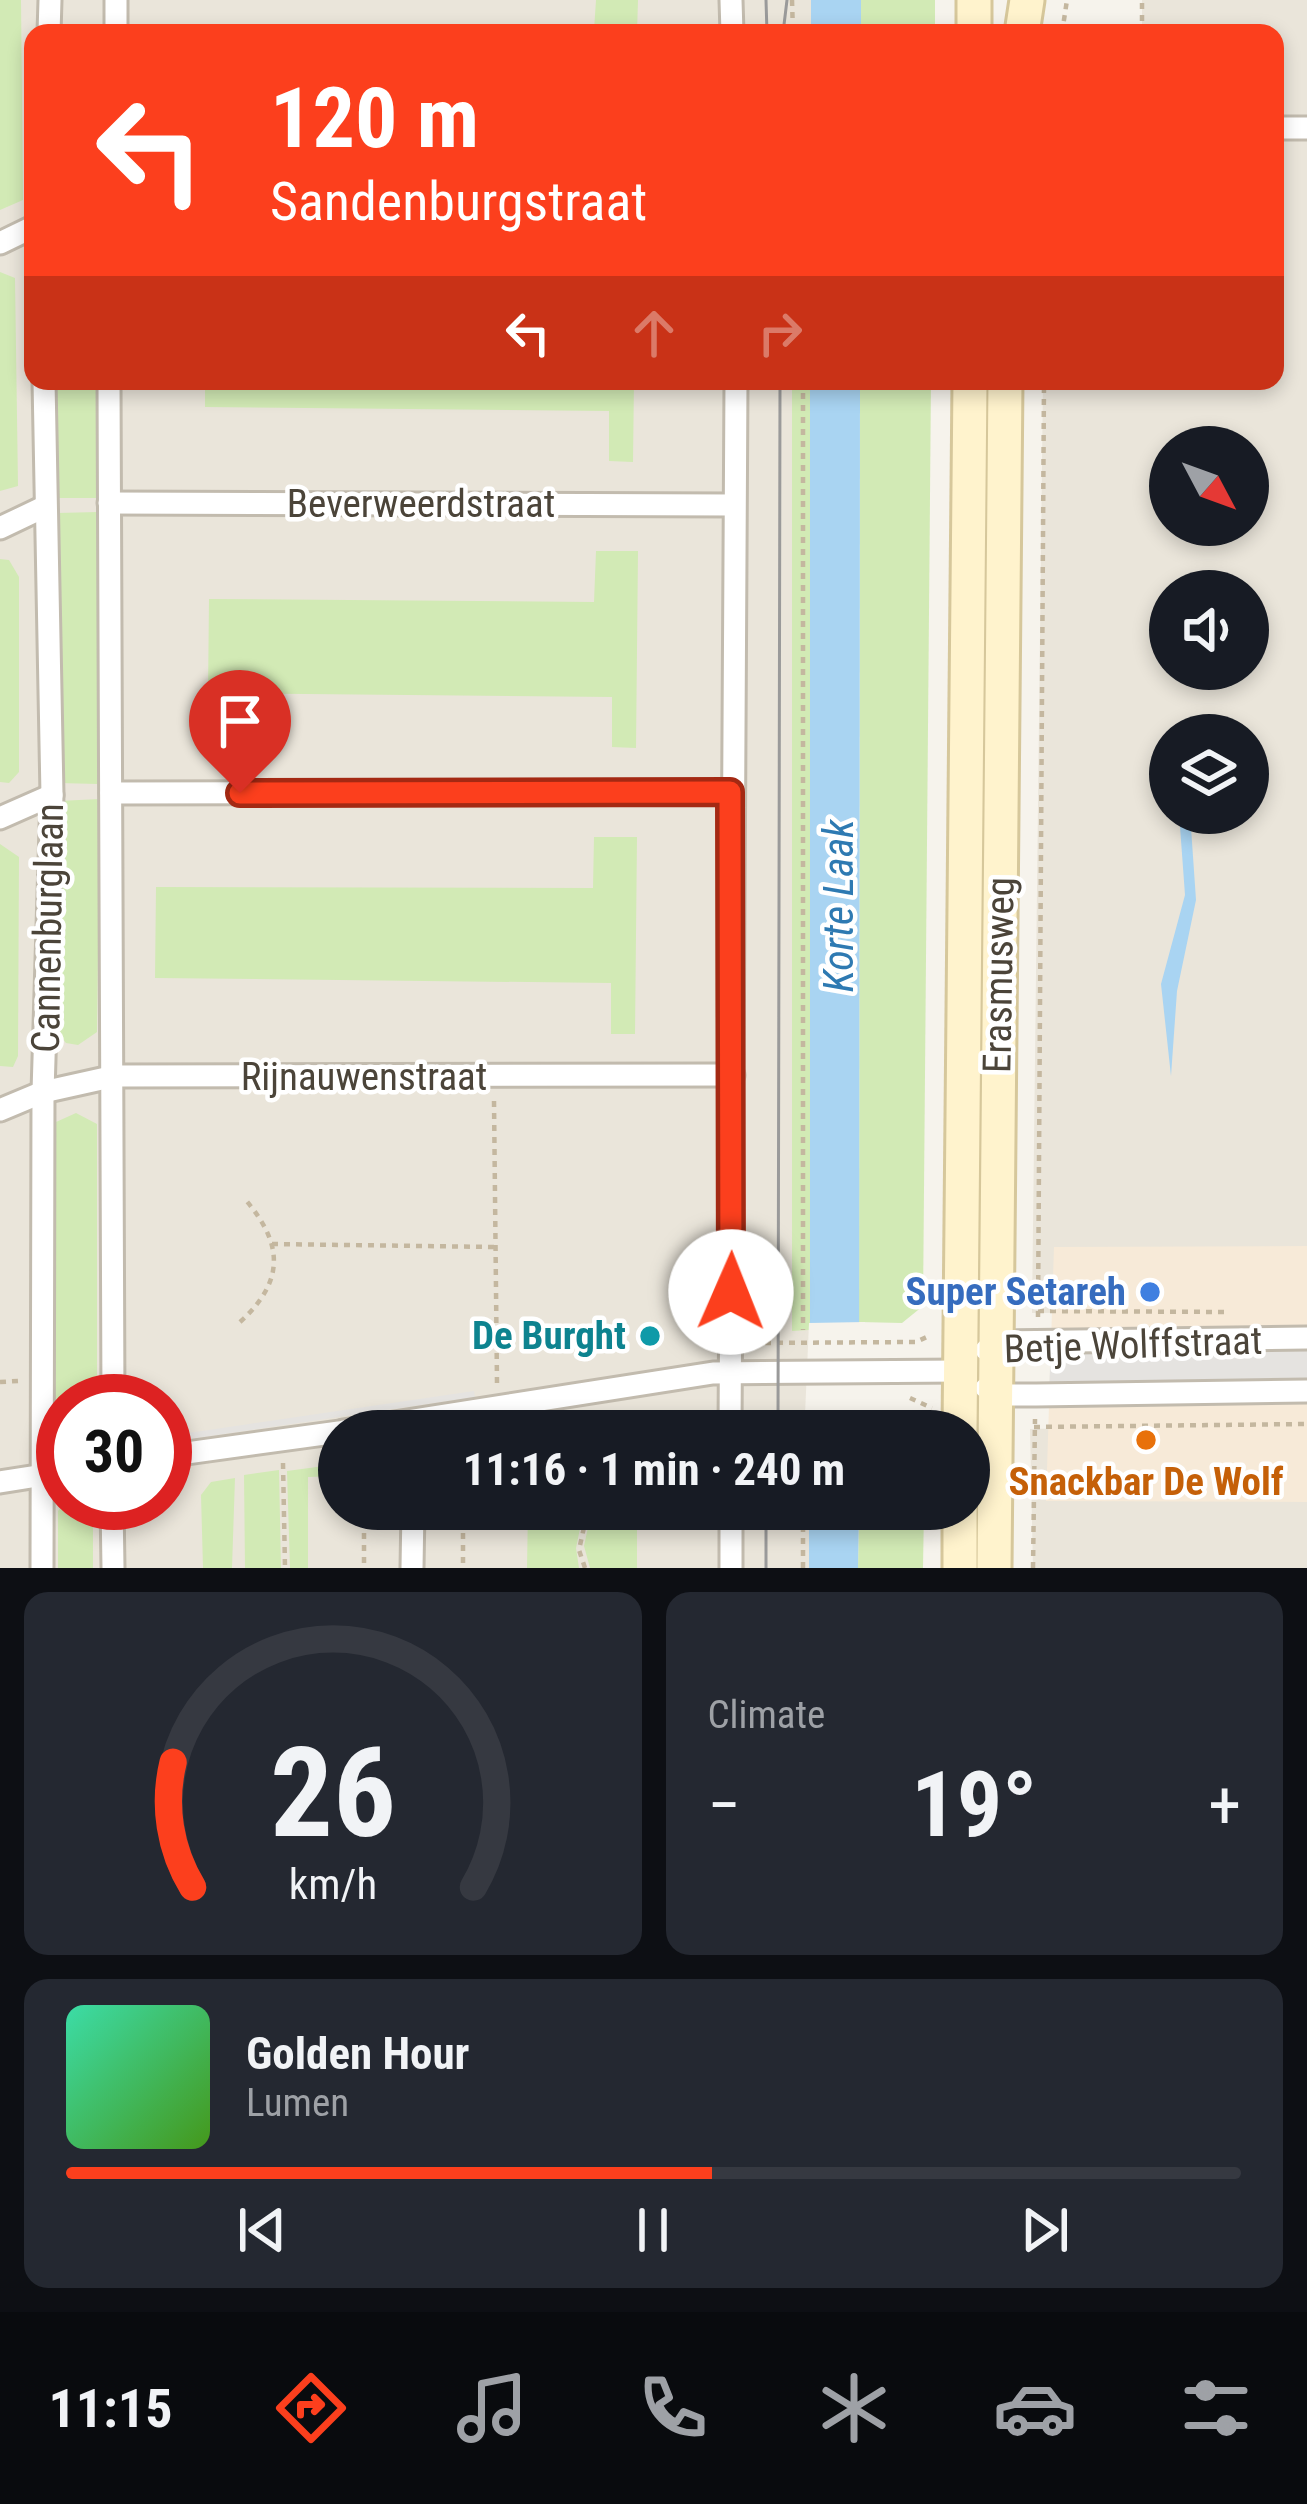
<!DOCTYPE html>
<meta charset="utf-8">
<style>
body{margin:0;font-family:"Roboto Condensed",sans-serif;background:#242831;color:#f1f3f6;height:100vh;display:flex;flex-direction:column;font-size:45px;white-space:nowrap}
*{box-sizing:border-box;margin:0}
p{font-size:39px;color:#9ea1a6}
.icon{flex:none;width:66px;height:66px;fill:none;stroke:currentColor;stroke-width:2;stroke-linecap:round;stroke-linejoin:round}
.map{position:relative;height:1568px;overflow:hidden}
.panel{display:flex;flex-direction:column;gap:24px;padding:24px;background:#0d0f14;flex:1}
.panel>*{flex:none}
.hud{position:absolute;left:24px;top:24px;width:1260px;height:366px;border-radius:24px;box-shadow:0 6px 18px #0003;background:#fc3f1d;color:#fff;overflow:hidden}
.needle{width:78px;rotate:131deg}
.buttons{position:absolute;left:1149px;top:426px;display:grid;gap:24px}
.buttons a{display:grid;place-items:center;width:120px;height:120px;border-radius:50%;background:#171b24;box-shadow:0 6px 18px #0003;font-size:60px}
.speed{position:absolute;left:36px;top:1374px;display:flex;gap:24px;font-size:60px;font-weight:700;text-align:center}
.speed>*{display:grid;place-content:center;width:156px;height:156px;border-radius:50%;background:#171b24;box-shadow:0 6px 18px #0003;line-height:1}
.speed .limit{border:18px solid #d22;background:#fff;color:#111}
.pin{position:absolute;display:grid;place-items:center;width:102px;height:102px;color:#fff;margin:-123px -51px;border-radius:50% 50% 50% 0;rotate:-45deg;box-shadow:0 0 12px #0007}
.pin .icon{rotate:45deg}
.me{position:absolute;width:132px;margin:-66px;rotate:1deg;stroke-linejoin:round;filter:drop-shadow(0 0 9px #0008)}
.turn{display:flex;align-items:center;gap:42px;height:252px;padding:0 48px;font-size:54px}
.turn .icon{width:156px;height:156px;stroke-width:2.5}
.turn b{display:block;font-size:84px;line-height:102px}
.lanes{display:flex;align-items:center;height:114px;padding:0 48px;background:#0003;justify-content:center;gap:60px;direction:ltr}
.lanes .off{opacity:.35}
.big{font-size:90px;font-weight:700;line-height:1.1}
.panel .card{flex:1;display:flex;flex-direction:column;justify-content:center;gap:18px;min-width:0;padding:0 42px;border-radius:24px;background:#242831}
.panel .dial{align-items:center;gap:0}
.dial svg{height:312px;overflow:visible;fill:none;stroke:#363941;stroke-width:7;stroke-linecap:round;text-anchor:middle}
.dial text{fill:#f1f3f6;stroke:none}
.song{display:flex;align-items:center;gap:36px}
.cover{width:144px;height:144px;border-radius:18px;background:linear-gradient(135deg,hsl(160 70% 55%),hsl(100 70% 35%))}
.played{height:12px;border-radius:6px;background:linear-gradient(90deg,#fc3f1d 55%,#363941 55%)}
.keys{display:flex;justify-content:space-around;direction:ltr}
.heat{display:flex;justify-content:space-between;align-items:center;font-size:66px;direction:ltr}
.panel .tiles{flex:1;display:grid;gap:24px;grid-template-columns:1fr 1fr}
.card:last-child{grid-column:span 2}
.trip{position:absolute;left:318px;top:1410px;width:672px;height:120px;border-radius:60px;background:#171b24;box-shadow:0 6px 18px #0003;font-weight:700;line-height:120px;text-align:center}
.tab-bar{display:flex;height:192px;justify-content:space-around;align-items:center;background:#090b0e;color:#9ea1a6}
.tab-bar .icon{width:84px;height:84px}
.tab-bar .current{color:#fc3f1d}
.tab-bar b{font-size:54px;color:#f1f3f6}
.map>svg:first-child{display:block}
.residential{fill:#eae5da;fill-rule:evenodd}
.commercial{fill:#f7ead8}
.green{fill:#d2eab5}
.parking{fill:#e5e3e0}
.water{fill:#a9d4f2}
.pier{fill:#f6f3ec}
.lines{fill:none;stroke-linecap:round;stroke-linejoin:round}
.street-casing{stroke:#c2bbae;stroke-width:27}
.secondary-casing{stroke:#d6c79b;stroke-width:39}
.path{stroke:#c4b79f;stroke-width:4.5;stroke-dasharray:6 6;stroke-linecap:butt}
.street{stroke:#fff;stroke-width:21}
.secondary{stroke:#fff3cd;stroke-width:33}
.tram{stroke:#9a9a9a;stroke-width:3}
.route-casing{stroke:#a42913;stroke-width:30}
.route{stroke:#fc3f1d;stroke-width:21}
.shop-dot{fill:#3f7fe0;stroke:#fff;stroke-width:4.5}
.culture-dot{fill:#0f9aa8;stroke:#fff;stroke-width:4.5}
.food-dot{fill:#e8710a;stroke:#fff;stroke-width:4.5}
.labels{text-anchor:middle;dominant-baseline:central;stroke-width:9;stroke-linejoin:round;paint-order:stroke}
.street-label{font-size:39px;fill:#4b4439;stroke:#fff}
.shop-label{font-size:39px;font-weight:bold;fill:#366cbe;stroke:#fff;text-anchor:end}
.culture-label{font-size:39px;font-weight:bold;fill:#0d838f;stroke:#fff;text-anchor:end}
.food-label{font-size:39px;font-weight:bold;fill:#c56008;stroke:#fff}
.water-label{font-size:42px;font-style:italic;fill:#2e7ab2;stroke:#fff}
</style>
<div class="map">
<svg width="1307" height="1568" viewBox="0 0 1307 1568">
<rect width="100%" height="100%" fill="#f6f3ec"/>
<!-- residential -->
<g class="residential">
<path d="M0,0H823V33H33V381H822L821,1431H339V1509H821V1568H0ZM63,1401H165V1503H63Z"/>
<path d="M1142,0H1307V1311L1032,1313L1043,381H1275V33H1142ZM1170,447H1248V525H1170ZM1170,591H1248V669H1170ZM1170,735H1248V813H1170Z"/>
<polygon points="1307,1424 1307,1568 1033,1568 1030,1429"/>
</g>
<!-- commercial -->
<polygon class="commercial" points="1307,1246 1307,1502 1046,1501 1054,1247"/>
<!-- green -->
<g class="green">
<polygon points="0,0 21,0 23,200 0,210"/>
<polygon points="596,0 638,0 637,33 209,33 209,27 594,30"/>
<rect x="861" y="0" width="74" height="33"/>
<polygon points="0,272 15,278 18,486 0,491"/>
<rect x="57" y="381" width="41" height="117"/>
<polygon points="205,381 634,381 633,462 609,461 609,411 205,407"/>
<polygon points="792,381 810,381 810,1323 809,1330 792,1331"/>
<polygon points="860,381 931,381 923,1306 902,1323 859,1322"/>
<polygon points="98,512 98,784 58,783 57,513"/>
<polygon points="596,551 638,551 636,748 612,747 612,697 208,693 209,599 594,602"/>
<polygon points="0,559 9,560 19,577 19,772 9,783 0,782"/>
<polygon points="100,799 97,1032 78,1045 66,1043 58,1033 58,801"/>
<polygon points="594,837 637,837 635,1034 611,1034 611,983 155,978 156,887 593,888"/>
<polygon points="0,844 19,857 18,1056 13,1067 0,1066"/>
<polygon points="76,1113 97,1124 97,1401 63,1401 63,1427 55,1421 56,1122"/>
<polygon points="339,1464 339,1476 308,1477 308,1568 290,1568 287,1471"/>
<polygon points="279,1470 281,1568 245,1568 244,1475"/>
<polygon points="235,1478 232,1568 203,1568 201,1495 211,1482"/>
<polygon points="64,1503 86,1504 93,1514 93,1568 58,1568 58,1511"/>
<polygon points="528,1509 584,1509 576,1548 579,1568 527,1568"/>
<polygon points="592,1509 637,1509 637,1568 590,1568 584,1546"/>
<polygon points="859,1509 924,1509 923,1568 858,1568"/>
</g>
<!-- parking -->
<g class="parking">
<polygon points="1307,1338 1307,1391 1049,1394 1051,1342"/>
<polygon points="474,1391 475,1397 169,1442 168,1436"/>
</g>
<!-- water -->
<g class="water">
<rect x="811" y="0" width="50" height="33"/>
<polygon points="810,381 860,381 859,1431 810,1431"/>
<polygon points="1179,813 1190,813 1196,900 1177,991 1171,1076 1161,984 1185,895"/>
<polygon points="809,1509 859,1509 858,1568 809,1568"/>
</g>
<!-- pier -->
<polygon class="pier" points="865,1322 865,1415 805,1415 809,1323"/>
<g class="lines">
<!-- street casing -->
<g class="street-casing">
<g id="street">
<polyline points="731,0 732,33"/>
<polyline points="49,33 50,0"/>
<polyline points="116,33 116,0"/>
<polyline points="1275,128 1307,128"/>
<polyline points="0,243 33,227"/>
<polyline points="109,381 113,1401"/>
<polyline points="109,503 734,505"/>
<polyline points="0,528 44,507"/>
<polyline points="111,793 731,792"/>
<polyline points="0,818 52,795"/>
<polyline points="0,1110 43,1092 115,1076 733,1075"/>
<polyline points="986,1350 996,1342 1307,1338"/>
<polyline points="986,1388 996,1395 1036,1395 1307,1391"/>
<polyline points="343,1431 713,1373 960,1371"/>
<polyline points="730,1431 736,381"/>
<polyline points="165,1456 339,1432"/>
<polyline points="0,1482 63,1472"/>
<polyline points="112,1503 113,1568"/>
<polyline points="731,1509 731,1568"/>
<polyline points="42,1568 43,1092 52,795 44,381"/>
<polyline points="412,1568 413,1509"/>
</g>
</g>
<!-- secondary casing -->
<g class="secondary-casing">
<g id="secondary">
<polyline points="974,33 974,0"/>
<polyline points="1022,33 1027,0"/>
<polyline points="960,1431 970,381"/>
<polyline points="960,1509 960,1568"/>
<polyline points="994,1568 1005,381"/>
</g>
</g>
<!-- path -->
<g class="path">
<polyline points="792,0 793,33"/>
<polyline points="1062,33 1067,0"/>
<polyline points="1142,33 1142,0"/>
<polyline points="803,381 803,1330"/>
<polyline points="494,1101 497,1383"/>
<polyline points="272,1244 496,1247"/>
<polyline points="1038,1311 1229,1312"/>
<polyline points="1038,1317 1044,381"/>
<path d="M240,1322C285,1281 284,1244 244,1198"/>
<polyline points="753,1343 916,1342 931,1335"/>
<polyline points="0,1382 18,1381"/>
<polyline points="910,1398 932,1408"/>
<polyline points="1034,1427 1307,1424"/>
<polyline points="601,1431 601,1418"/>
<polyline points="803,1431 803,1409"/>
<polyline points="283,1463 285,1568"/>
<polyline points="364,1509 364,1568"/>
<polyline points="463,1509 463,1568"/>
<polyline points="585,1568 579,1550 588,1509"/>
<polyline points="803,1568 803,1509"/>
<polyline points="1033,1568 1035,1419"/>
</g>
<!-- street -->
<use href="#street" class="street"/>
<!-- secondary -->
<use href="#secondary" class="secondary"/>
<!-- tram -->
<g class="tram">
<polyline points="766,0 767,33"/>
<polyline points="783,33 787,0"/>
<polyline points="778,1431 780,381"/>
<polyline points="766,1568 766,1509"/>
</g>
</g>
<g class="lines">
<!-- route casing -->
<g class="route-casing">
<polyline id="route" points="240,793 730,792 731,1292"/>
</g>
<!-- route -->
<use href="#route" class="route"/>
</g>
<!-- markers -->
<circle class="shop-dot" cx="1150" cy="1292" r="12"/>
<circle class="culture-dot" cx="650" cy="1336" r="12"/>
<circle class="food-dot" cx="1146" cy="1440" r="12"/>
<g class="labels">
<!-- street labels -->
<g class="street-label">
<text x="421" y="504">Beverweerdstraat</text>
<text transform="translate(48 928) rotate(-89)">Cannenburglaan</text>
<text transform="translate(999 975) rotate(-89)">Erasmusweg</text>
<text x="364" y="1077">Rijnauwenstraat</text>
<text transform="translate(1133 1345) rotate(-2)">Betje Wolffstraat</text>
</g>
<!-- shop labels -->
<g class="shop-label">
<text x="1126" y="1292">Super Setareh</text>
</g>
<!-- culture labels -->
<g class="culture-label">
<text x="626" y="1336">De Burght</text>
</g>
<!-- food labels -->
<g class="food-label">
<text x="1146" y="1482">Snackbar De Wolf</text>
</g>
<!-- water labels -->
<g class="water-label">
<text transform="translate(838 906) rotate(-90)">Korte Laak</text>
</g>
</g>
</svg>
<div class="buttons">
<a><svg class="needle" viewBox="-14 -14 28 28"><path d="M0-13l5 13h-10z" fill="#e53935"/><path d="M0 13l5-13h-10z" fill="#9ea1a6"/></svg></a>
<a><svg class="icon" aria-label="sound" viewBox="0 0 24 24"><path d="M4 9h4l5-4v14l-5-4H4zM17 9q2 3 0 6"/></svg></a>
<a><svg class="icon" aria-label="layers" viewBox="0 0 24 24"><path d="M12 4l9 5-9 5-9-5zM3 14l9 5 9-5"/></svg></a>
</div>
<div class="speed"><div class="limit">30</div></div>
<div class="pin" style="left:240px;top:793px;background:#d93025"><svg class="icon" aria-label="arrive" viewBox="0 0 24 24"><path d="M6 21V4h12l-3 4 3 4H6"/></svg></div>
<svg class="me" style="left:731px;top:1292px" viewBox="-20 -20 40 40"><circle r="19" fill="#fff"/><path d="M0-13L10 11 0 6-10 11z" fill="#fc3f1d"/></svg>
<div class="trip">11:16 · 1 min · 240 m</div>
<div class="hud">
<div class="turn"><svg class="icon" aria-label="left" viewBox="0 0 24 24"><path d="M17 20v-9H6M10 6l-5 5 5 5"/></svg><div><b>120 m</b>Sandenburgstraat</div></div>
<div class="lanes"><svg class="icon" aria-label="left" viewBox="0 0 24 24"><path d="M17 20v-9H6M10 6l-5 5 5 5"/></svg><svg class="icon off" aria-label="ahead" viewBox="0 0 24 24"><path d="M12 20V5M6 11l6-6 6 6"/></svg><svg class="icon off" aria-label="right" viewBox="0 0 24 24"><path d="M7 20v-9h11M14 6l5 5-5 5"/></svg></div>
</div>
</div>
<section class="panel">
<div class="tiles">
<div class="card dial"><svg viewBox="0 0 100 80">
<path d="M14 69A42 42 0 1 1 86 69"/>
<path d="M14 69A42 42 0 0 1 9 37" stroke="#fc3f1d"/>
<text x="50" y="56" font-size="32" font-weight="700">26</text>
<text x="50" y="72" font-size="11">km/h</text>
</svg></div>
<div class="card"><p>Climate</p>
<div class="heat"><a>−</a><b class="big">19°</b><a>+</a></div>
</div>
<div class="card">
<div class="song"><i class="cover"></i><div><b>Golden Hour</b><p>Lumen</p></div></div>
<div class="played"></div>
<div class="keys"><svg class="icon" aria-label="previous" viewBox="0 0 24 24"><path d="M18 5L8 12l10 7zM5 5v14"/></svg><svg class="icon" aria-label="pause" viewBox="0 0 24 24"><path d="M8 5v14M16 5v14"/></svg><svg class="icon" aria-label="next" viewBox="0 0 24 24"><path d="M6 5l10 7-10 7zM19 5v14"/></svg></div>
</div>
</div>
</section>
<nav class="tab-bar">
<b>11:15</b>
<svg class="icon current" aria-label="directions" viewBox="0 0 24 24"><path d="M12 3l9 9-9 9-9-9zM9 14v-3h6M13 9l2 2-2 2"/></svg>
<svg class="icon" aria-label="music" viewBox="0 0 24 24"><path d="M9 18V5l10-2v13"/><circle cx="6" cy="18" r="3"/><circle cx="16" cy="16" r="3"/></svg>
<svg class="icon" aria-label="phone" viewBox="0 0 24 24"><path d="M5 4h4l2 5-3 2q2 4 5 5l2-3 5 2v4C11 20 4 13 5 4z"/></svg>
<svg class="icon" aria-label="climate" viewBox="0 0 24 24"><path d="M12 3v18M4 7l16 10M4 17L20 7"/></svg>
<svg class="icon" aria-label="car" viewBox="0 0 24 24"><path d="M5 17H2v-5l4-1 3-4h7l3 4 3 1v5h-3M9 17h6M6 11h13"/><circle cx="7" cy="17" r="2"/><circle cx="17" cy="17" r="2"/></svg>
<svg class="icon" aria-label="filters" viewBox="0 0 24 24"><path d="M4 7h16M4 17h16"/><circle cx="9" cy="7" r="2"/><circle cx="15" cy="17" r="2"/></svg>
</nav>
